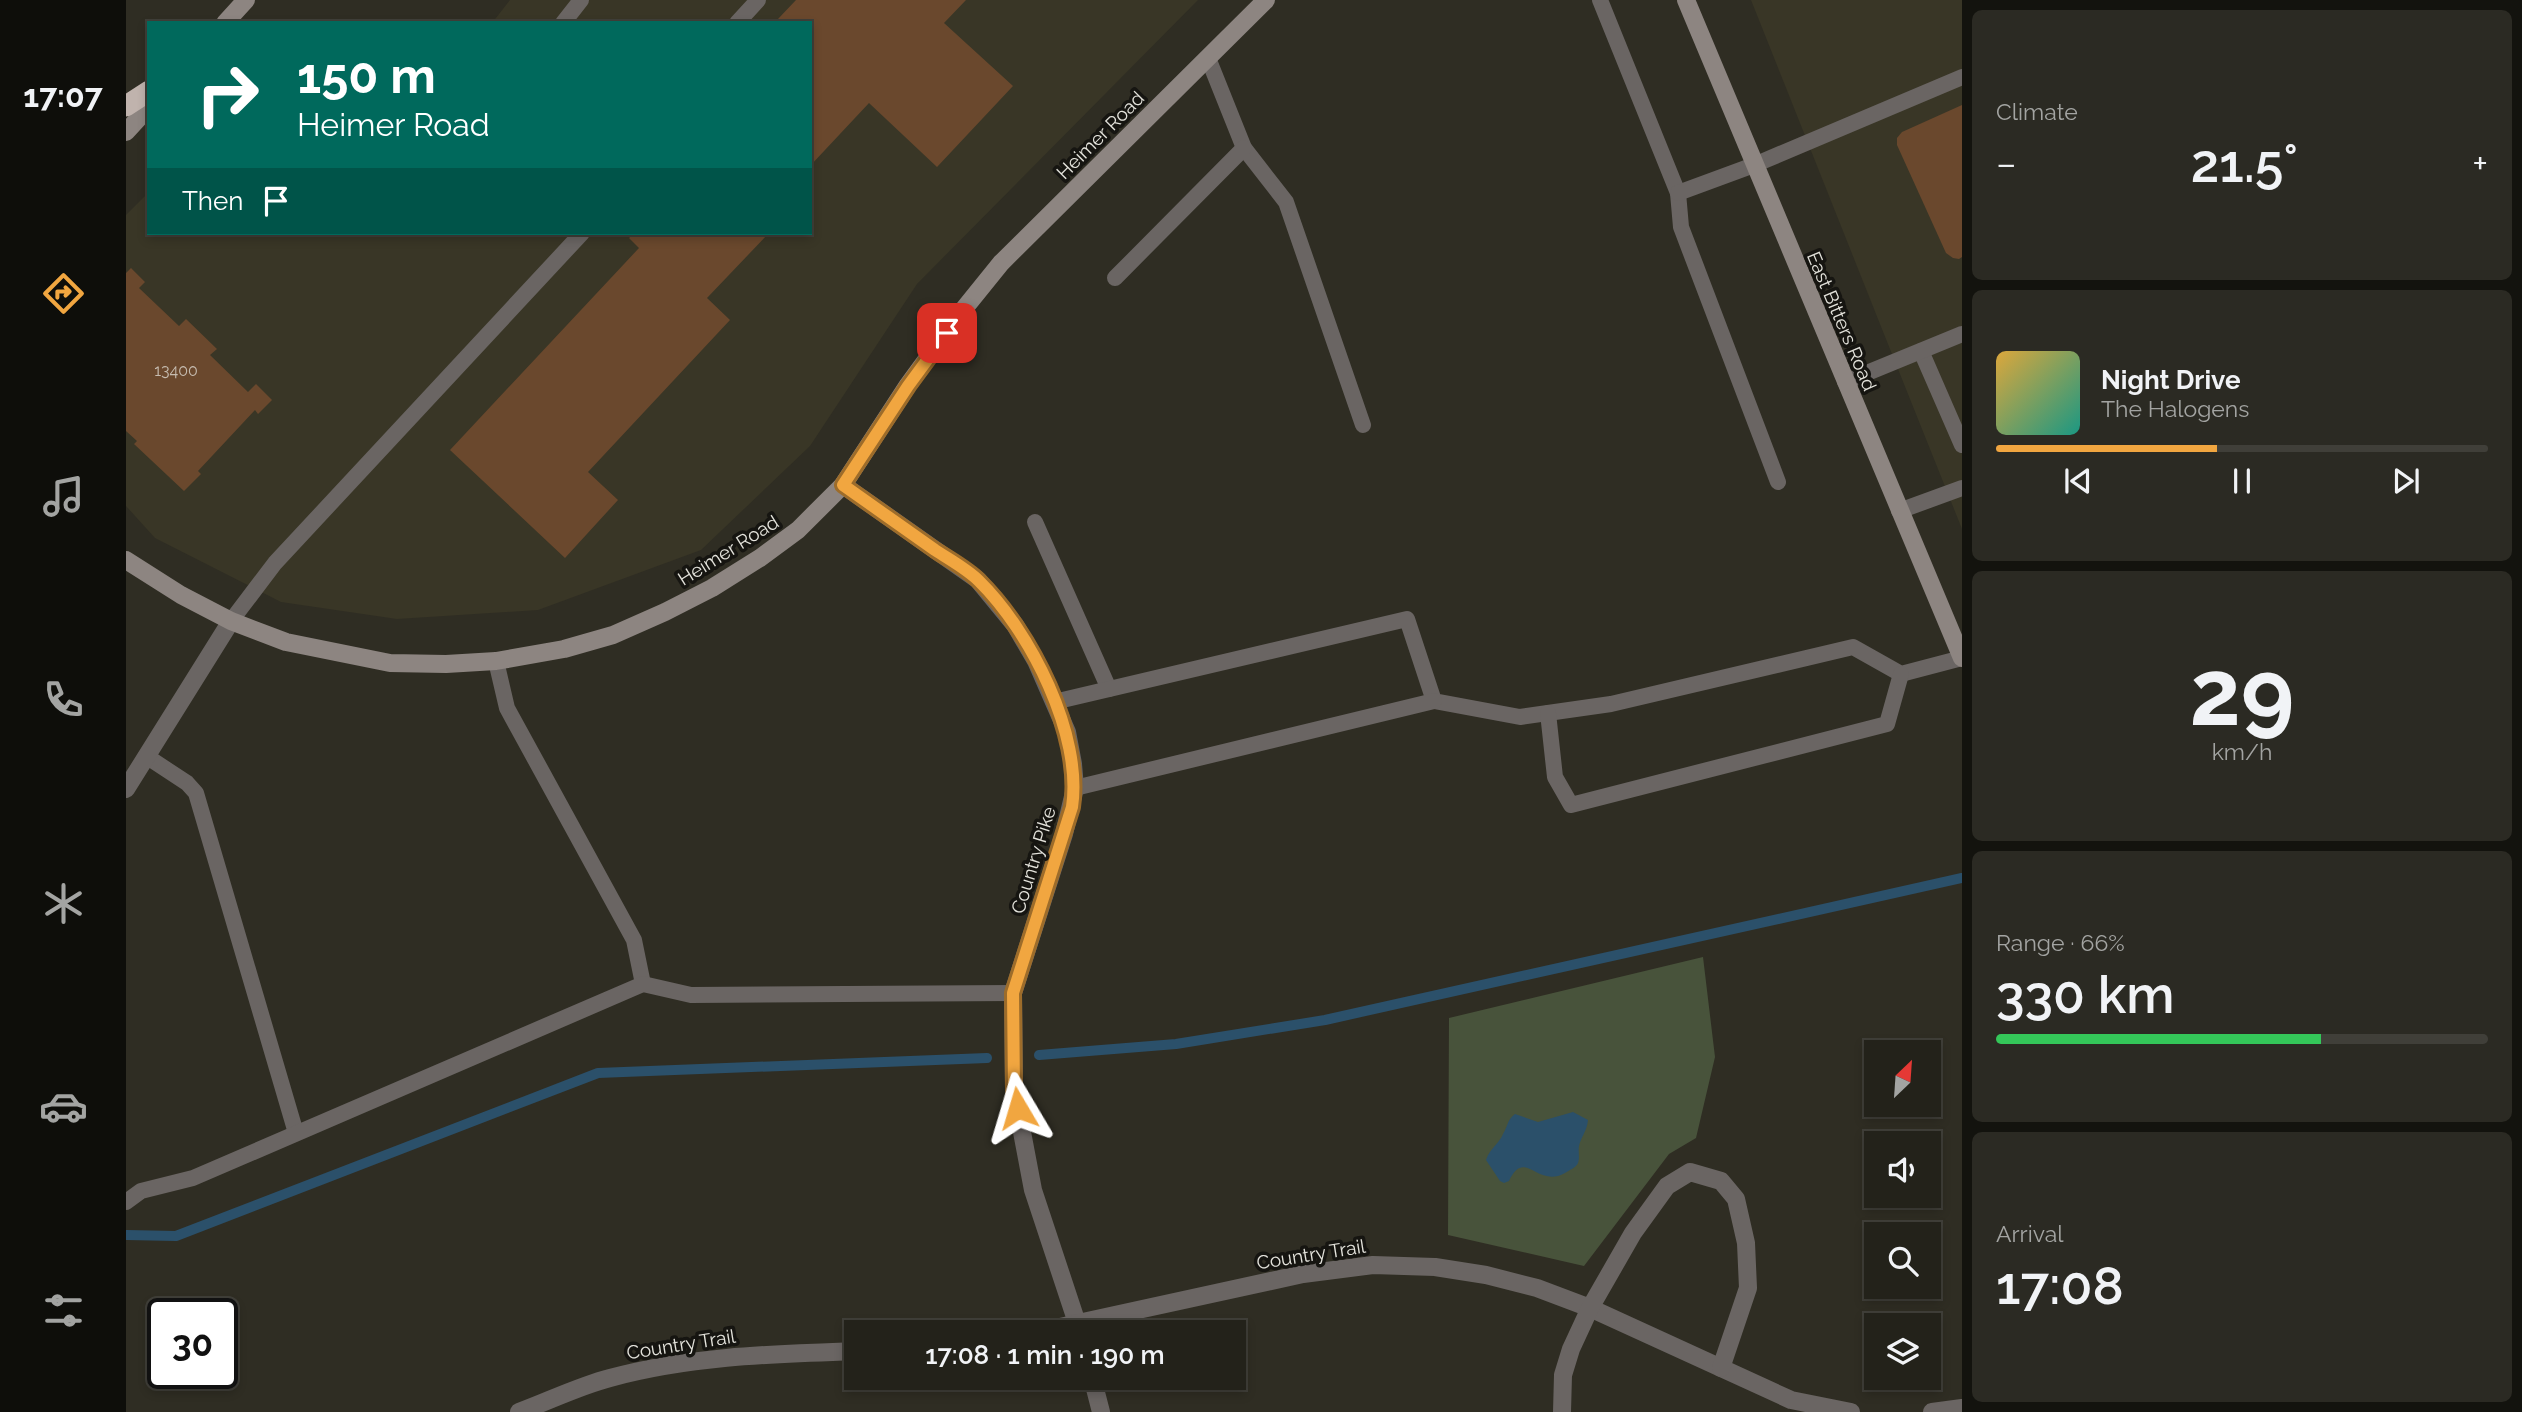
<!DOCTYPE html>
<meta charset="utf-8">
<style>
body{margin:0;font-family:Raleway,sans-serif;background:#2b2a23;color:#f1f3f6;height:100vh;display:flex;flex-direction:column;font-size:26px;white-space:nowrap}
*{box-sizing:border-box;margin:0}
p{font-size:23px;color:#a3a4a2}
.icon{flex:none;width:38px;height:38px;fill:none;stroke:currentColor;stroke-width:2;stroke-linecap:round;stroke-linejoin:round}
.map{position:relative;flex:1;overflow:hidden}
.side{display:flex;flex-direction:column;gap:10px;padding:10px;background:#13130e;width:560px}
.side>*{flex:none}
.hud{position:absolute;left:21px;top:21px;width:665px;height:214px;border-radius:0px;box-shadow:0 4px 10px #0003,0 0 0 2px #403f39;background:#00695c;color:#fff;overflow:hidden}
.needle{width:46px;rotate:25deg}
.fabs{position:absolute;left:1738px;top:1040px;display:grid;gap:14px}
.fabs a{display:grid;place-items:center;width:77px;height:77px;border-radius:0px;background:#23221a;box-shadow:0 4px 10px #0003,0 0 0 2px #403f39;font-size:35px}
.speed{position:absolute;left:21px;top:1298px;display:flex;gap:14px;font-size:35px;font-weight:700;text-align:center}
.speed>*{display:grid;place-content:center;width:91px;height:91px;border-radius:50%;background:#23221a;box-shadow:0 4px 10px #0003,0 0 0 2px #403f39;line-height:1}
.speed .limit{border:4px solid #111;border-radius:10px;background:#fff;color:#111}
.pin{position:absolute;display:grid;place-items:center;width:60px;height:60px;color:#fff;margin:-30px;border-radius:14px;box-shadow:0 4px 10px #0006}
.me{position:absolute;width:77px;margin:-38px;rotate:353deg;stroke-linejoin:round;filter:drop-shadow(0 0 5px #0008)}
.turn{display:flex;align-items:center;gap:24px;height:147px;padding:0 35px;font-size:32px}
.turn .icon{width:91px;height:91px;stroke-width:2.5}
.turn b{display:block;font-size:49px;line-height:60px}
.then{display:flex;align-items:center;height:66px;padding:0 35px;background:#0003;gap:14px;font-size:26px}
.big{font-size:52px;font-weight:600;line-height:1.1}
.side .tile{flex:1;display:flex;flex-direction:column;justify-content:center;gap:10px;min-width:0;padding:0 24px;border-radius:10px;background:#2b2a23}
.side .dial{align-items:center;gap:0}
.dial b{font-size:91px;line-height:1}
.song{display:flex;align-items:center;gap:21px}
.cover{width:84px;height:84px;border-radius:10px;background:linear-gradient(135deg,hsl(40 70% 55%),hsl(170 70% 35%))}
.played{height:7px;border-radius:4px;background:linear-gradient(90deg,#f1a640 45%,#403f39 45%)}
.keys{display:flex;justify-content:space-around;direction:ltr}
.heat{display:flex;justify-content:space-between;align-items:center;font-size:38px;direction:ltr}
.charge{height:10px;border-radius:5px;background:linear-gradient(90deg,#34c759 66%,#403f39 0)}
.trip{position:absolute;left:718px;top:1320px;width:402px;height:70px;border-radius:0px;background:#23221a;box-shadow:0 4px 10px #0003,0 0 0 2px #403f39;font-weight:600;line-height:70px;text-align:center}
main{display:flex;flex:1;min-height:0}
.tabs{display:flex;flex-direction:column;width:126px;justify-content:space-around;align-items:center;background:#0e0e0a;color:#a3a4a2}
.tabs .icon{width:49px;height:49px}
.tabs .selected{color:#f1a640}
.tabs b{font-size:32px;color:#f1f3f6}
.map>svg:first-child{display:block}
.built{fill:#393626}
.green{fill:#48533b}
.water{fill:#2b506a}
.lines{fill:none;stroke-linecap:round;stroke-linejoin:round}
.stream{stroke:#2b506a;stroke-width:10}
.building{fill:#6a482d}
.lane{stroke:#6a6563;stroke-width:16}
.street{stroke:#6a6563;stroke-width:18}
.secondary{stroke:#8d8581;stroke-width:18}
.highway{stroke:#c0b3ad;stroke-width:21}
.route-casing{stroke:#9d6c2a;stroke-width:18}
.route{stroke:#f1a640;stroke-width:12}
.labels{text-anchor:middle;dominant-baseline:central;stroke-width:7;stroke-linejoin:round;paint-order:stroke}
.number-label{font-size:16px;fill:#c6bcb0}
.street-label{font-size:19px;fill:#e4e3dc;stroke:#161511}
</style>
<main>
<nav class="tabs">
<b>17:07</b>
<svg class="icon selected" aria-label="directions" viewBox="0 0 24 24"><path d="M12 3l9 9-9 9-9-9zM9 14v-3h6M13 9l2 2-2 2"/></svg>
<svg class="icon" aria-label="music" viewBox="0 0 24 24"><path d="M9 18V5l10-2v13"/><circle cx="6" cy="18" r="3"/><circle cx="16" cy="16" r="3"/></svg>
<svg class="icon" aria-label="phone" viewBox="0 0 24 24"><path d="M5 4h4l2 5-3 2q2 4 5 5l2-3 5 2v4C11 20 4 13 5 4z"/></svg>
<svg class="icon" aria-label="climate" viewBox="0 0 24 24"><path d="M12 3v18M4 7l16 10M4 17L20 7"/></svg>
<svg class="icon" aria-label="car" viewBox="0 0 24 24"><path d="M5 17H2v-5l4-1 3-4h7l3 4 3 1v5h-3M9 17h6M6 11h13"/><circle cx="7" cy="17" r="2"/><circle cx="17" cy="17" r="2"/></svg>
<svg class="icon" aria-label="filters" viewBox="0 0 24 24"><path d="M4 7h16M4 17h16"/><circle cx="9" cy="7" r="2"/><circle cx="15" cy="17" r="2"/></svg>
</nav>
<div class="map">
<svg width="1836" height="1412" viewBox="0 0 1836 1412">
<rect width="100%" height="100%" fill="#2f2d23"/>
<!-- built -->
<g class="built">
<polygon points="384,0 1072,0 791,284 684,446 575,550 412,610 271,619 155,602 29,538 0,506 0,215 23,192 23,233 684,233 684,23 366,23"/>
<polygon points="1625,0 1836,0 1836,529 1754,324"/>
</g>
<!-- green -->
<polygon class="green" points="1577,957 1589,1057 1570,1138 1543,1154 1458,1266 1322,1235 1323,1018"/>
<!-- water -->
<path class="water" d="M1447,1112L1462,1120C1461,1131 1455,1137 1453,1146C1452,1152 1454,1158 1452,1163C1450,1168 1443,1170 1439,1173C1411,1189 1399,1147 1383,1181L1378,1183L1374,1181L1360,1160C1364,1148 1373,1144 1377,1134C1382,1126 1381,1120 1389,1114L1412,1122Z"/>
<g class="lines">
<!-- stream -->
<g class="stream">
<polyline points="913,1055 1050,1044 1199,1020 1836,878"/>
<polyline points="0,1235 50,1236 472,1073 861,1058"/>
</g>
</g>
<!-- building -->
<g class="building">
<polygon points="670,0 840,0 818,23 887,86 811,167 743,103 684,166 684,23 656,23 652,19"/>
<polygon points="1836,105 1836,257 1833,259 1827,258 1820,253 1771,145 1771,138 1776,132"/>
<polygon points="508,233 643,233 581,298 604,320 462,472 492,500 439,558 324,450 513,248 503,238"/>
<polygon points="5,268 19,282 13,288 53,326 60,319 91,349 84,355 122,392 130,384 146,400 132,414 129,410 72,471 75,474 58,491 8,444 11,441 0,431 0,273"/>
</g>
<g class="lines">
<!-- lane -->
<g class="lane">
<polyline points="1474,0 1552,193 1555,227 1652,482"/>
<polyline points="437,23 455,0"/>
<polyline points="611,23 632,0"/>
<polyline points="1082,58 1118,148 1160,202 1237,425"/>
<polyline points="1552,193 1628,165 1836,77"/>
<polyline points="989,278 1118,148"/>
<polyline points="1795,351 1836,445"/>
<polyline points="1719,382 1836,334"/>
<polyline points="1773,511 1836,488"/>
<polyline points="909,522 983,689"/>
<polyline points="105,621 149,563 456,233"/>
<polyline points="370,661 381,708 508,940 517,984"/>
<polyline points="928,702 1281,619 1308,701 1394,717 1485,704 1727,647 1775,674 1836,658"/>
<polyline points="1422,713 1429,777 1445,805 1761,724 1775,674"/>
<polyline points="20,756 61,783 70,793 170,1133"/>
<polyline points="949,788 1308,701"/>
<polyline points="0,1202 15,1191 67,1178 517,984 565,995 887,993"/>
</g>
<!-- street -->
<g class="street">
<polyline points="717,485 852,580 889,625 910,661 941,732 947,764 949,788 938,834 887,993 888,1090 907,1190 954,1332"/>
<polyline points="0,789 105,621"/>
<polyline points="911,1332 1177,1274 1247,1265 1309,1267 1360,1275 1411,1288 1464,1308 1665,1400 1725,1412"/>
<polyline points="966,1377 975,1412"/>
<path d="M393,1412C423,1401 453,1386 484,1378C565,1356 647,1354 730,1351"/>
<polyline points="1436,1412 1437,1375 1445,1349 1464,1308 1507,1233 1541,1186 1564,1172 1595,1181 1610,1199 1620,1243 1622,1288 1595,1368"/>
<polyline points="1806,1412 1836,1408"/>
</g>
<!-- secondary -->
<g class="secondary">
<polyline points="1560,0 1836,658"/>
<polyline points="99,23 120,0"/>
<polyline points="0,132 23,107"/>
<polyline points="0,560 55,595 105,621 160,642 264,663 320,664 370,661 438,649 487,635 539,612 586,588 634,558 672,530 717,485 782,385 833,315 875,263 1140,0"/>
</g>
<!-- highway -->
<polyline class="highway" points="0,106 23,91"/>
</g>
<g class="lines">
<!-- route casing -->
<g class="route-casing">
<path id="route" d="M821,333L782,386L717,485C748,507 778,528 809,550C824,560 841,569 853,581C904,631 957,735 946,807L887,993L888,1090L892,1108"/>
</g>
<!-- route -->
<use href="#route" class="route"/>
</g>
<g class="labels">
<!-- number labels -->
<g class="number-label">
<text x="50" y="370">13400</text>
</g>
<!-- street labels -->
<g class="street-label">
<text transform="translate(974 135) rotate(-45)">Heimer Road</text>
<text transform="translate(1716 321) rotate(67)">East Bitters Road</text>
<text transform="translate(602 550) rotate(-32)">Heimer Road</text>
<text transform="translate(907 860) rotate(-73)">Country Pike</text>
<text transform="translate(1185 1254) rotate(-9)">Country Trail</text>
<text transform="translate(555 1344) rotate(-9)">Country Trail</text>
</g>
</g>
</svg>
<div class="fabs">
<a><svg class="needle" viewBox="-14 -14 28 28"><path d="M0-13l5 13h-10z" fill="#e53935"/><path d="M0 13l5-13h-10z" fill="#a3a4a2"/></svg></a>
<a><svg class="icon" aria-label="sound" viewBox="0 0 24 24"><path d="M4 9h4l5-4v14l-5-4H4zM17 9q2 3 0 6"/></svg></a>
<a><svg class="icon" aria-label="search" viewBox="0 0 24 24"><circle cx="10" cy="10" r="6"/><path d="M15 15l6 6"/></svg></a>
<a><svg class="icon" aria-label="layers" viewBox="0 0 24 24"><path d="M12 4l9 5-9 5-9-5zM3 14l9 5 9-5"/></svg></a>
</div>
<div class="speed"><div class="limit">30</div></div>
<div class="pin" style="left:821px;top:333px;background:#d93025"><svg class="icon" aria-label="arrive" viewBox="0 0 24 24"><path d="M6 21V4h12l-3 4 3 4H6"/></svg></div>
<svg class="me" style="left:892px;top:1108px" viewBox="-20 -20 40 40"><path d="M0-17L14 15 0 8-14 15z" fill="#f1a640" stroke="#fff" stroke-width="4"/></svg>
<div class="trip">17:08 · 1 min · 190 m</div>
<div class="hud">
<div class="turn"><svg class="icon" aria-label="right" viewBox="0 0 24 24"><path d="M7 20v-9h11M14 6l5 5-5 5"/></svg><div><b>150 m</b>Heimer Road</div></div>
<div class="then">Then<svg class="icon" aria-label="arrive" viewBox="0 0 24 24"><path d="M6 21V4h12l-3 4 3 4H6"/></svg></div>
</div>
</div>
<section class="side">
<div class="tile"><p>Climate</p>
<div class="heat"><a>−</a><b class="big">21.5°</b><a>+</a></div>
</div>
<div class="tile">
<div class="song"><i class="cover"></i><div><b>Night Drive</b><p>The Halogens</p></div></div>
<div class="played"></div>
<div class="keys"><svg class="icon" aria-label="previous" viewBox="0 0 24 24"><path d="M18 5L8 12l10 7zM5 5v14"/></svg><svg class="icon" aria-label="pause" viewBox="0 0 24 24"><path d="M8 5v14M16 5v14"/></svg><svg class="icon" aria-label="next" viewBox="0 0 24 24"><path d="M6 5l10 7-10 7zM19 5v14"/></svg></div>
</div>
<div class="tile dial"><b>29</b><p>km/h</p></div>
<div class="tile"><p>Range · 66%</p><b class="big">330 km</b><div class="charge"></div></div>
<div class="tile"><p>Arrival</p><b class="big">17:08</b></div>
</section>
</main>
